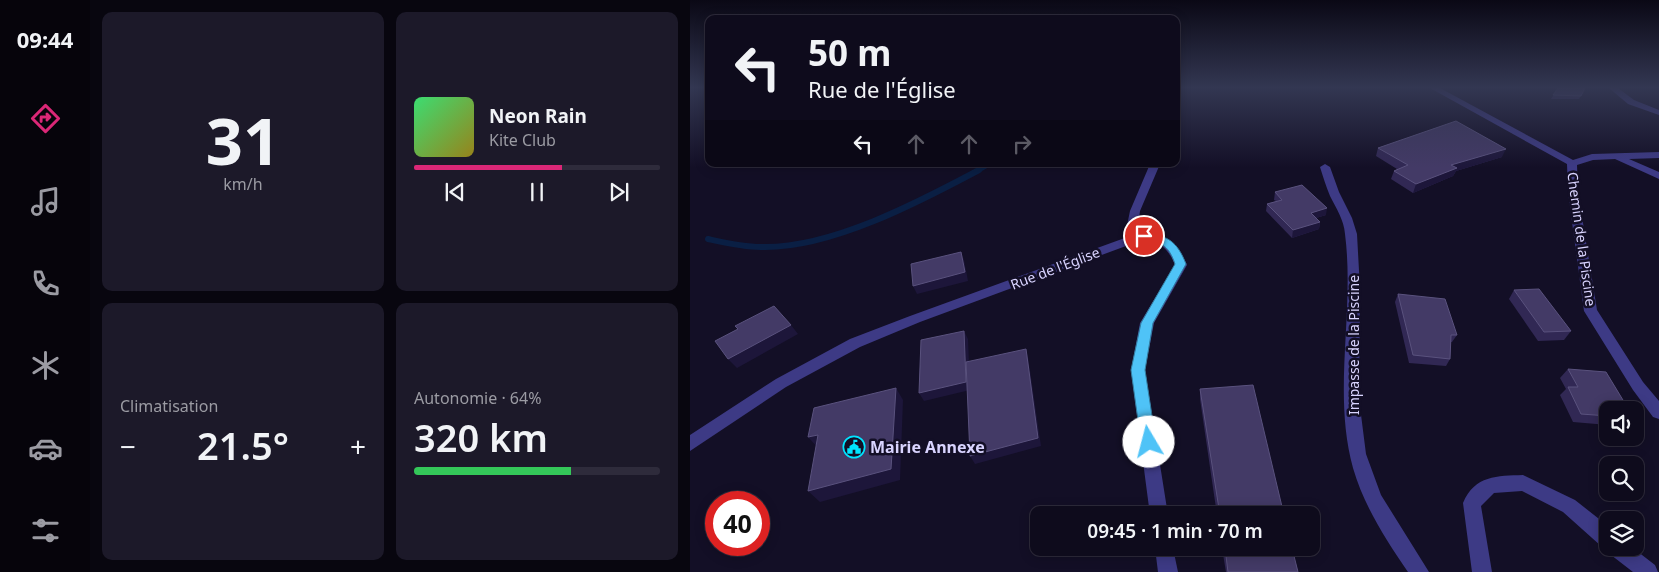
<!DOCTYPE html>
<html lang="fr">
<meta charset="utf-8">
<style>
body{margin:0;font-family:"Noto Sans",sans-serif;background:#1c1929;color:#f1f3f6;height:100vh;display:flex;flex-direction:column;font-size:19px;white-space:nowrap}
*{box-sizing:border-box;margin:0}
p{font-size:16px;color:#9b9ba3}
.icon{flex:none;width:28px;height:28px;fill:none;stroke:currentColor;stroke-width:2;stroke-linecap:round;stroke-linejoin:round}
.map{position:relative;flex:1;overflow:hidden}
.panel{display:flex;flex-direction:column;gap:12px;padding:12px;background:#08060f;width:600px}
.panel>*{flex:none}
.guide{position:absolute;left:15px;top:15px;width:475px;height:152px;border-radius:10px;box-shadow:0 2px 12px #0003,0 0 0 1px #2e2b3b;background:#0e0b1c;color:#f1f3f6;overflow:hidden}
.fabs{position:absolute;left:909px;top:401px;display:grid;gap:10px}
.fabs a{display:grid;place-items:center;width:45px;height:45px;border-radius:10px;background:#0e0b1c;box-shadow:0 2px 12px #0003,0 0 0 1px #2e2b3b;font-size:25px}
.speed{position:absolute;left:15px;top:491px;display:flex;gap:10px;font-size:25px;font-weight:700;text-align:center}
.speed>*{display:grid;place-content:center;width:65px;height:65px;border-radius:50%;background:#0e0b1c;box-shadow:0 2px 12px #0003,0 0 0 1px #2e2b3b;line-height:1}
.speed .limit{border:8px solid #d22;background:#fff;color:#111}
.pin{position:absolute;display:grid;place-items:center;width:42px;height:42px;color:#fff;margin:-21px;border:2px solid #fff;border-radius:50%;box-shadow:0 1px 5px #0007}
.me{position:absolute;width:55px;margin:-28px;rotate:352deg;stroke-linejoin:round;filter:drop-shadow(0 0 4px #0008)}
.turn{display:flex;align-items:center;gap:18px;height:105px;padding:0 20px;font-size:22px}
.turn .icon{width:65px;height:65px;stroke-width:2.5}
.turn b{display:block;font-size:35px;line-height:42px}
.lanes{display:flex;align-items:center;height:48px;padding:0 20px;background:#0003;justify-content:center;gap:25px;direction:ltr}
.lanes .off{opacity:.35}
.big{font-size:38px;font-weight:600;line-height:1.1}
.panel .tile{flex:1;display:flex;flex-direction:column;justify-content:center;gap:8px;min-width:0;padding:0 18px;border-radius:10px;background:#1c1929}
.panel .dial{align-items:center;gap:0}
.dial b{font-size:65px;line-height:1}
.song{display:flex;align-items:center;gap:15px}
.cover{width:60px;height:60px;border-radius:8px;background:linear-gradient(135deg,hsl(140 70% 55%),hsl(50 70% 35%))}
.played{height:5px;border-radius:2px;background:linear-gradient(90deg,#db2777 60%,#2e2b3b 60%)}
.keys{display:flex;justify-content:space-around;direction:ltr}
.heat{display:flex;justify-content:space-between;align-items:center;font-size:28px;direction:ltr}
.charge{height:8px;border-radius:4px;background:linear-gradient(90deg,#34c759 64%,#2e2b3b 0)}
.panel .tiles{flex:1;display:grid;gap:12px;grid-template-columns:repeat(2,1fr)}
.trip{position:absolute;left:340px;top:506px;width:290px;height:50px;border-radius:10px;background:#0e0b1c;box-shadow:0 2px 12px #0003,0 0 0 1px #2e2b3b;font-weight:600;line-height:50px;text-align:center}
main{display:flex;flex:1;min-height:0}
.dock{display:flex;flex-direction:column;width:90px;justify-content:space-around;align-items:center;background:#06040b;color:#9b9ba3}
.dock .icon{width:35px;height:35px}
.dock .current{color:#db2777}
.dock b{font-size:22px;color:#f1f3f6}
.map>svg:first-child{display:block}
.lines{fill:none;stroke-linecap:round;stroke-linejoin:round}
.stream-far1{stroke:#0a1f44;stroke-width:5}
.stream{stroke:#0a1f44;stroke-width:6}
.minor{fill:#3d3a85;fill-rule:evenodd}
.tertiary{fill:#3d3a85;fill-rule:evenodd}
.wall{fill:#312854}
.shaded-wall{fill:#1d163a}
.building{fill:#433a66;stroke:#5a527e}
.route{fill:#4fc3f7;stroke:#337fa1}
.labels{text-anchor:middle;dominant-baseline:central;stroke-width:5;stroke-linejoin:round;paint-order:stroke}
.street-label{font-size:14px;fill:#d9d4ff;stroke:#130f26}
.near-poi-label{font-size:16px;font-weight:bold;fill:#d9d4ff;stroke:#130f26;text-anchor:start}
</style>
<main>
<nav class="dock">
<b>09:44</b>
<svg class="icon current" aria-label="directions" viewBox="0 0 24 24"><path d="M12 3l9 9-9 9-9-9zM9 14v-3h6M13 9l2 2-2 2"/></svg>
<svg class="icon" aria-label="music" viewBox="0 0 24 24"><path d="M9 18V5l10-2v13"/><circle cx="6" cy="18" r="3"/><circle cx="16" cy="16" r="3"/></svg>
<svg class="icon" aria-label="phone" viewBox="0 0 24 24"><path d="M5 4h4l2 5-3 2q2 4 5 5l2-3 5 2v4C11 20 4 13 5 4z"/></svg>
<svg class="icon" aria-label="climate" viewBox="0 0 24 24"><path d="M12 3v18M4 7l16 10M4 17L20 7"/></svg>
<svg class="icon" aria-label="car" viewBox="0 0 24 24"><path d="M5 17H2v-5l4-1 3-4h7l3 4 3 1v5h-3M9 17h6M6 11h13"/><circle cx="7" cy="17" r="2"/><circle cx="17" cy="17" r="2"/></svg>
<svg class="icon" aria-label="filters" viewBox="0 0 24 24"><path d="M4 7h16M4 17h16"/><circle cx="9" cy="7" r="2"/><circle cx="15" cy="17" r="2"/></svg>
</nav>
<section class="panel">
<div class="tiles">
<div class="tile dial"><b>31</b><p>km/h</p></div>
<div class="tile">
<div class="song"><i class="cover"></i><div><b>Neon Rain</b><p>Kite Club</p></div></div>
<div class="played"></div>
<div class="keys"><svg class="icon" aria-label="previous" viewBox="0 0 24 24"><path d="M18 5L8 12l10 7zM5 5v14"/></svg><svg class="icon" aria-label="pause" viewBox="0 0 24 24"><path d="M8 5v14M16 5v14"/></svg><svg class="icon" aria-label="next" viewBox="0 0 24 24"><path d="M6 5l10 7-10 7zM19 5v14"/></svg></div>
</div>
<div class="tile"><p>Climatisation</p>
<div class="heat"><a>−</a><b class="big">21.5°</b><a>+</a></div>
</div>
<div class="tile"><p>Autonomie · 64%</p><b class="big">320 km</b><div class="charge"></div></div>
</div>
</section>
<div class="map">
<svg width="969" height="572" viewBox="0 0 969 572">
<rect width="100%" height="100%" fill="#130f26"/>
<g class="lines">
<!-- stream-far1 -->
<polyline class="stream-far1" points="287,171 299,164"/>
<!-- stream -->
<path class="stream" d="M18,239C36,243 53,247 71,247C140,249 229,202 289,170"/>
<!-- minor -->
<g class="minor">
<polygon points="486,88 493,88 486,93"/>
<polygon points="740,88 750,88 883,160 902,154 969,152 969,158 939,159 969,172 969,179 925,159 903,160 887,165 888,192 907,310 953,382 969,401 969,419 963,417 943,390 894,311 878,192 877,164"/>
<polygon points="919,88 928,88 944,100 969,110 969,115 938,104"/>
<polygon points="460,164 470,164 450,211 446,240 444,243 436,243 434,240 440,211"/>
<path d="M635,164L640,167L649,192L662,218L667,234L670,289L669,399L676,454L691,495L739,572H718C696,540 674,506 663,468C642,392 665,312 655,234C654,220 646,208 640,196C636,186 633,177 630,167Z"/>
<path d="M833,475L885,500L918,526V548H943L965,565L968,572H943L921,555L919,548L911,546L873,512L832,491L804,493L791,506L802,572H782L773,503C785,475 807,476 833,475Z"/>
</g>
<!-- tertiary -->
<g class="tertiary">
<path d="M454,231C476,236 488,244 497,265L464,323L455,370L478,515H460L441,370L450,323L485,265C479,250 471,242 455,239L230,322L170,347L96,387L0,451V435L86,379L160,339L220,316Z"/>
<polygon points="465,548 483,548 488,572 468,572"/>
</g>
</g>
<!-- wall -->
<g class="wall">
<polygon points="868,88 895,88 889,99 861,99"/>
<polygon points="688,148 812,157 766,171 763,176 723,193 701,179 704,171 707,169 686,156"/>
<polygon points="585,192 636,215 626,218 630,222 629,229 602,238 576,211 577,204 586,201 584,200"/>
<polygon points="824,290 881,331 874,340 848,341 819,299"/>
<polygon points="708,294 767,335 762,342 761,342 760,359 756,366 719,363 705,302"/>
<polygon points="878,369 918,410 918,425 883,422 870,395 876,389 870,378"/>
<polygon points="510,389 594,515 527,515 510,399"/>
<polygon points="532,548 602,548 608,572 536,572"/>
</g>
<!-- shaded-wall -->
<g class="shaded-wall">
<polygon points="816,149 812,157 766,171 763,176 723,193 726,184 761,165"/>
<polygon points="637,208 636,215 619,220 621,213"/>
<polygon points="630,222 629,229 602,238 603,230"/>
<polygon points="271,252 274,260 278,281 227,294 223,286"/>
<polygon points="101,325 108,334 47,368 38,359"/>
<polygon points="274,331 278,339 280,390 234,401 229,393"/>
<polygon points="336,349 338,357 351,446 285,464 280,456"/>
<polygon points="206,388 213,400 210,480 130,502 118,491"/>
<polygon points="128,435 129,449 118,437"/>
</g>
<!-- building -->
<g class="building">
<polygon points="868,88 895,88 891,96 863,95"/>
<polygon points="766,121 816,149 761,165 767,168 726,184 704,171 718,165 688,148"/>
<polygon points="612,185 637,208 621,213 630,222 603,230 577,204 592,200 585,192"/>
<polygon points="271,252 275,272 223,286 221,264"/>
<polygon points="849,289 881,331 854,332 824,290"/>
<polygon points="708,294 755,299 767,335 761,335 760,359 723,355"/>
<polygon points="84,306 101,325 38,359 25,341 48,329 45,326"/>
<polygon points="274,331 276,382 229,393 231,340"/>
<polygon points="336,349 348,438 280,456 276,362"/>
<polygon points="878,369 916,372 939,410 918,410 918,416 891,414 878,387 888,387"/>
<polygon points="563,385 594,515 530,515 510,389"/>
<polygon points="206,388 201,469 118,491 128,435 118,437 124,408"/>
<polygon points="535,548 602,548 608,572 538,572"/>
</g>
<!-- sky -->
<linearGradient id="sky" x2="0" y2="1"><stop stop-color="#0a0815"/><stop offset="0.52" stop-color="#333752"/><stop offset="1" stop-color="#333752" stop-opacity="0"/></linearGradient>
<rect width="969" height="168" fill="url(#sky)"/>
<!-- route -->
<path class="route" d="M454,232C478,236 487,241 496,264L463,323L455,370L466,442L464,447L459,449L453,447L451,442L441,370L451,323L485,264C478,243 470,243 450,238L449,236L450,233Z"/>
<!-- icons -->
<defs>
<g id="civic-ring" transform="scale(1.125)"><circle r="9.5" fill="#130f26" stroke="#00e5ff" stroke-width="1.5"/><path d="M-.6-6.5H3V-4.5H.6V-3L4-1V1h2V6H-6V1h2V-1L-.6-3ZM-1.2 2.5V6h2.4V2.5Z" fill="#00e5ff"/></g>
</defs>
<g fill-rule="evenodd">
<use href="#civic-ring" x="164" y="447"/>
</g>
<g class="labels">
<!-- street labels -->
<g class="street-label">
<text transform="translate(892 239) rotate(82)">Chemin de la Piscine</text>
<text transform="translate(365 268) rotate(-21)">Rue de l'Église</text>
<text transform="translate(663 345) rotate(-90)">Impasse de la Piscine</text>
</g>
<!-- near-poi labels -->
<g class="near-poi-label">
<text x="180" y="447">Mairie Annexe</text>
</g>
</g>
</svg>
<div class="fabs">
<a><svg class="icon" aria-label="sound" viewBox="0 0 24 24"><path d="M4 9h4l5-4v14l-5-4H4zM17 9q2 3 0 6"/></svg></a>
<a><svg class="icon" aria-label="search" viewBox="0 0 24 24"><circle cx="10" cy="10" r="6"/><path d="M15 15l6 6"/></svg></a>
<a><svg class="icon" aria-label="layers" viewBox="0 0 24 24"><path d="M12 4l9 5-9 5-9-5zM3 14l9 5 9-5"/></svg></a>
</div>
<div class="speed"><div class="limit">40</div></div>
<div class="pin" style="left:454px;top:236px;background:#d93025"><svg class="icon" aria-label="arrive" viewBox="0 0 24 24"><path d="M6 21V4h12l-3 4 3 4H6"/></svg></div>
<svg class="me" style="left:459px;top:442px" viewBox="-20 -20 40 40"><circle r="19" fill="#fff"/><path d="M0-13L10 11 0 6-10 11z" fill="#4fc3f7"/></svg>
<div class="trip">09:45 · 1 min · 70 m</div>
<div class="guide">
<div class="turn"><svg class="icon" aria-label="left" viewBox="0 0 24 24"><path d="M17 20v-9H6M10 6l-5 5 5 5"/></svg><div><b>50 m</b>Rue de l'Église</div></div>
<div class="lanes"><svg class="icon" aria-label="left" viewBox="0 0 24 24"><path d="M17 20v-9H6M10 6l-5 5 5 5"/></svg><svg class="icon off" aria-label="ahead" viewBox="0 0 24 24"><path d="M12 20V5M6 11l6-6 6 6"/></svg><svg class="icon off" aria-label="ahead" viewBox="0 0 24 24"><path d="M12 20V5M6 11l6-6 6 6"/></svg><svg class="icon off" aria-label="right" viewBox="0 0 24 24"><path d="M7 20v-9h11M14 6l5 5-5 5"/></svg></div>
</div>
</div>
</main>
